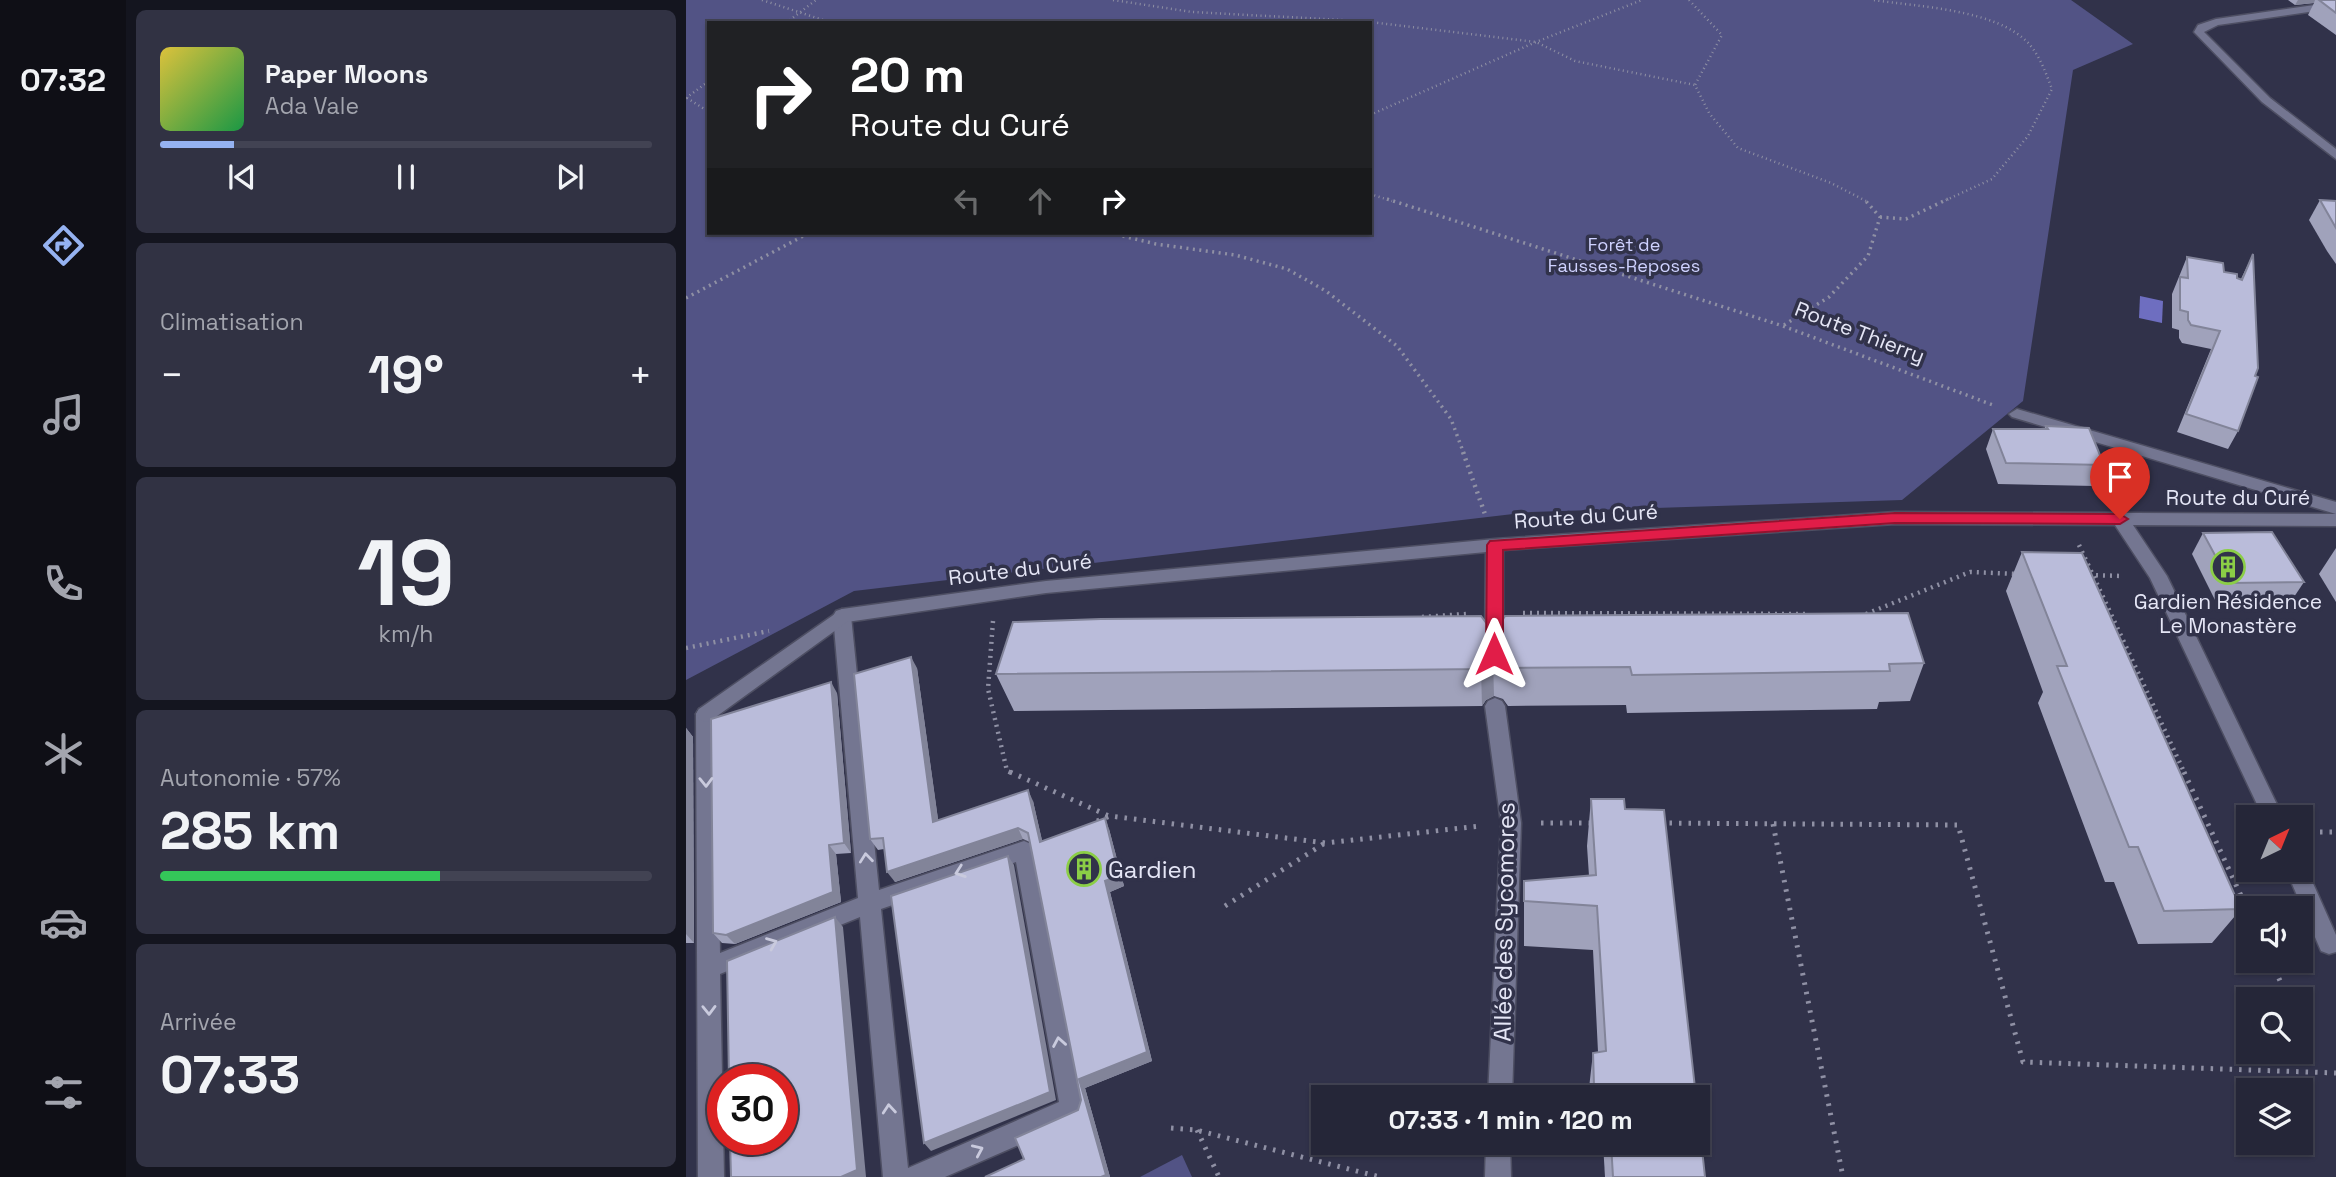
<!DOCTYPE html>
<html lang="fr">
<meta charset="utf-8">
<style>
body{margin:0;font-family:"Space Grotesk",sans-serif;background:#313243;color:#f1f3f6;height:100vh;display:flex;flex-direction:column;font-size:26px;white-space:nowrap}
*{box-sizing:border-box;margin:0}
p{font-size:23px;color:#a3a5ae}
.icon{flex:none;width:38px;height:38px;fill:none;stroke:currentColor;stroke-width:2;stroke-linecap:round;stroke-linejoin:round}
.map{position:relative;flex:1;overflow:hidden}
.drawer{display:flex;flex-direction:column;gap:10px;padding:10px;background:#14151f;width:560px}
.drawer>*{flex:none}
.hud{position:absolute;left:21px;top:21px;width:665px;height:214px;border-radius:0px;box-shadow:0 2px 5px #0004,0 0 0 2px #424353;background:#202124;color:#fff;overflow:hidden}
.needle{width:46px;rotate:43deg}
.controls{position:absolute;left:1550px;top:805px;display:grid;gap:14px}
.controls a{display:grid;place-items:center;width:77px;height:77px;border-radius:0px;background:#252638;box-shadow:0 2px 5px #0004,0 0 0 2px #424353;font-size:35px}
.speed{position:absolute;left:21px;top:1064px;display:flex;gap:14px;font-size:35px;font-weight:700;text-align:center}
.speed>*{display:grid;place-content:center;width:91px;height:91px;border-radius:50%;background:#252638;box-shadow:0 2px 5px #0004,0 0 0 2px #424353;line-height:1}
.speed .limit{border:10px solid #d22;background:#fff;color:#111}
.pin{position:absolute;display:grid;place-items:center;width:60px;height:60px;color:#fff;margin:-72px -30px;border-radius:50% 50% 50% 0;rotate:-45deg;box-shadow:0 0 7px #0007}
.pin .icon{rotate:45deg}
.me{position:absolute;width:77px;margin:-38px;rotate:0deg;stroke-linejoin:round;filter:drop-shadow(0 0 5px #0008)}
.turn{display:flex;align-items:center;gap:24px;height:147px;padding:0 28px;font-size:32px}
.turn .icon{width:91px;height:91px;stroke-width:2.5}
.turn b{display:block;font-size:49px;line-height:60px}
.lanes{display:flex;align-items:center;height:66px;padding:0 28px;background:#0003;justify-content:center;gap:35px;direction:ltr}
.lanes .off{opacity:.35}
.big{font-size:52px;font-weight:600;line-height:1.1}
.drawer .widget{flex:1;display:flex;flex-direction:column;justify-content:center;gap:10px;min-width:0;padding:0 24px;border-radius:10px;background:#313243}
.drawer .dial{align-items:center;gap:0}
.dial b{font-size:91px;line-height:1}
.song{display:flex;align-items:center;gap:21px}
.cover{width:84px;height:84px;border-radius:10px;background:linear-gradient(135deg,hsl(50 70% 55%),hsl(140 70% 35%))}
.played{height:7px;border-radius:4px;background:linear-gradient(90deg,#95b2f1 15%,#424353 15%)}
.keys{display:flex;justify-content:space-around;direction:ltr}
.heat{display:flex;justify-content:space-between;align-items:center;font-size:38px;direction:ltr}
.charge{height:10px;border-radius:5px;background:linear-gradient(90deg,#34c759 57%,#424353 0)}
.trip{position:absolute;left:625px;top:1085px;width:399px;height:70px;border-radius:0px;background:#252638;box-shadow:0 2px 5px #0004,0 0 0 2px #424353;font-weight:600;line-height:70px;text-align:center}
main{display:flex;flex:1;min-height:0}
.dock{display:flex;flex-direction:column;width:126px;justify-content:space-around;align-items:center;background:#0f0f16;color:#a3a5ae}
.dock .icon{width:49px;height:49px}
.dock .current{color:#95b2f1}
.dock b{font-size:32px;color:#f1f3f6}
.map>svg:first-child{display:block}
.green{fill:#525385;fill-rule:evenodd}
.water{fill:#6e6ec0}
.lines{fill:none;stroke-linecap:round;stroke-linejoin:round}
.service-casing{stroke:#4e4f63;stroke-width:3}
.minor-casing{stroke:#4e4f63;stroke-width:3}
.path-far3{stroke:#8f90a4;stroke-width:2.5;stroke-dasharray:1 3.5;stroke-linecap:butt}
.path-far2{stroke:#8f90a4;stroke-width:3.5;stroke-dasharray:2 4.5;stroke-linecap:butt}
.path-far1{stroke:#8f90a4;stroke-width:4.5;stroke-dasharray:2 5;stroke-linecap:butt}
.path{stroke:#8f90a4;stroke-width:5;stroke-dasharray:2.5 7;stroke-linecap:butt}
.service{fill:#747691;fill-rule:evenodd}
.minor{fill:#747691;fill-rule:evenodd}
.wall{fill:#a0a2bb}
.shaded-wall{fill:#828499}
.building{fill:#babcda;stroke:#828499;stroke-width:2}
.oneway{stroke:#c9cadd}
.route{fill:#e11d48;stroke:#92132f;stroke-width:2}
.labels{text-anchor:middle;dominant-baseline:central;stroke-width:7;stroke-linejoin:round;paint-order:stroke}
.far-park-label{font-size:18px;fill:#cfd2ff;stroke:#31324a}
.street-label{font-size:21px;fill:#e5e6f6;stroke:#31324a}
.poi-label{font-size:21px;fill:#e5e6f6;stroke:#31324a}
.near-poi-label{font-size:24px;fill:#e5e6f6;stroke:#31324a;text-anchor:start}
.near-street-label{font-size:24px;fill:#e5e6f6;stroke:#31324a}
</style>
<main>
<nav class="dock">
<b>07:32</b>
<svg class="icon current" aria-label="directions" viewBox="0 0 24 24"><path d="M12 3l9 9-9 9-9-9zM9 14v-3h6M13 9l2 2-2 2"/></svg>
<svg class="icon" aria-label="music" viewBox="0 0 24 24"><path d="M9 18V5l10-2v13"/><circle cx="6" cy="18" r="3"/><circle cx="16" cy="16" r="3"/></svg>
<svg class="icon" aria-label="phone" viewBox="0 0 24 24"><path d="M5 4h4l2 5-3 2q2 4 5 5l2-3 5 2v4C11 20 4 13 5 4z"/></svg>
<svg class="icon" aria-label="climate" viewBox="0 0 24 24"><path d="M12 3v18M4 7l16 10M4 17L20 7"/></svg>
<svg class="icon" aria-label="car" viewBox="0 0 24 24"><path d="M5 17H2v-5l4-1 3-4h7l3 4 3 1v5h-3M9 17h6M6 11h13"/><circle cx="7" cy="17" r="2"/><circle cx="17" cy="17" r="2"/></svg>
<svg class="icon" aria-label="filters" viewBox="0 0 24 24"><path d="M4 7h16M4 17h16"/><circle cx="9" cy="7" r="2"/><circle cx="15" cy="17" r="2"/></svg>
</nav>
<section class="drawer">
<div class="widget">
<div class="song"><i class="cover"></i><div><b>Paper Moons</b><p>Ada Vale</p></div></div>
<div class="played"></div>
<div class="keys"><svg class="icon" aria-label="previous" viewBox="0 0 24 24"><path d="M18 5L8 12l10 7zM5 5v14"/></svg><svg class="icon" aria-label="pause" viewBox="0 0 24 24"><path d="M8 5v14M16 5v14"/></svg><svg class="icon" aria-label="next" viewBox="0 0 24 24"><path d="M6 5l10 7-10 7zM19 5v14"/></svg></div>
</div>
<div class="widget"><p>Climatisation</p>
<div class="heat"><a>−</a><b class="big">19°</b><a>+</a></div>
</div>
<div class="widget dial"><b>19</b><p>km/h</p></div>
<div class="widget"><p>Autonomie · 57%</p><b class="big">285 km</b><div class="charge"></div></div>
<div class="widget"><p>Arrivée</p><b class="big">07:33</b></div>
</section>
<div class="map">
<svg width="1650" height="1177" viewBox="0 0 1650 1177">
<rect width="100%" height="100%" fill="#31324a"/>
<!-- green -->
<g class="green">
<path d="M0,0H1385L1447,44L1387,70L1337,401L1216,500L845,512L168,591L0,680ZM23,23H684V233H23Z"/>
<polygon points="496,1155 506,1177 454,1177"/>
</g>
<!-- water -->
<polygon class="water" points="1454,296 1477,301 1476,323 1453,318"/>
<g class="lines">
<!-- service casing -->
<g class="service-casing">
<g id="service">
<polygon points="1650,2 1650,8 1532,25 1518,32 1584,98 1650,149 1650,159 1576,102 1508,32 1512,25 1530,19"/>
<path d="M156,609L162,611L165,616L193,890L338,841L345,844L398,1109L395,1118L259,1177H197L174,917L34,974L38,1177H12L10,714L13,709L20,706L27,709L30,714L34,953L172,898L147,616L150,611ZM330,862L373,1102L222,1168L195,909Z"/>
</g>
</g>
<!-- minor casing -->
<g class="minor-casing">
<g id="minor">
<polygon points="1331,409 1650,502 1650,514 1326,417 1323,414"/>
<polygon points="1209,512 1650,514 1650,526 1447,525 1481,576 1597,817 1577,817 1464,578 1429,525 1209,524 817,550 817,646 814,651 802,651 799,646 800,552 360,593 161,622 27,719 20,722 13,719 10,714 13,709 156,609 360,581 809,539"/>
<polygon points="809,698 816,701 819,706 835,823 826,1097 802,1097 815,823 799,706 802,701"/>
<polygon points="1615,862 1618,863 1650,935 1650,952 1643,954 1635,951 1600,870 1615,870"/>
<polygon points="800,1143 824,1143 825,1177 799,1177"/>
</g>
</g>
<!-- path-far3 -->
<g class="path-far3">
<polyline points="76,0 146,23"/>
<polyline points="427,0 506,12 676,21 850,42 889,61 1009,85"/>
<polyline points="1003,0 1036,35 1009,85 1023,113 1052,148 1145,183 1180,201"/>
<path d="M1188,0C1232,7 1313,9 1344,45C1355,58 1360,74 1366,89L1342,136L1306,179L1258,201"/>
<polyline points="100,23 130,0"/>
<polyline points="0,98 23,81"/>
<polyline points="1,98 23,112"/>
<polyline points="684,115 850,42 956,0"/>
<polyline points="684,194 706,201"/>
</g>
<!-- path-far2 -->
<g class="path-far2">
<polyline points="701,199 1097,326 1307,405"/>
<polyline points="1194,217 1220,219 1262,199"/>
<polyline points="424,233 470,244 549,255 601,269 640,291 711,346 765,419 778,454"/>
<polyline points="0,298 123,233"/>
<polyline points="1098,325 1143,297 1182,256 1194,217 1178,199"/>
</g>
<!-- path-far1 -->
<g class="path-far1">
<polyline points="777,452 800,517"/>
<polyline points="1393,545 1499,774"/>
<polyline points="1403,575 1437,576"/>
<polyline points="837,613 1119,614"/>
<polyline points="1180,614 1284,572 1332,574"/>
<polyline points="736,617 780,614"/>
<polyline points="307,621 302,689 321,771 328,774"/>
<polyline points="0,648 83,631"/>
</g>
<!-- path -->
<g class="path">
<polyline points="324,772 423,816"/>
<polyline points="1498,772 1563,913"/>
<polyline points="411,821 424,816 640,843 794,826"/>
<polyline points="855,823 906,823"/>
<polyline points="974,823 1272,825 1337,1062 1650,1073"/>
<polyline points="1087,824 1157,1177"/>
<polyline points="1615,832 1650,832"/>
<polyline points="539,906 639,843"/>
<polyline points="1585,961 1595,983"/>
<polyline points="485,1128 510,1130 694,1177"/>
<polyline points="511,1130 533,1177"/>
</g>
<!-- service -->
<use href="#service" class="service"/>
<!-- minor -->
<use href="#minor" class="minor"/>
</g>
<!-- wall -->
<g class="wall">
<polygon points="1602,0 1650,0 1650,35 1622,15 1628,3 1609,5"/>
<polygon points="1634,200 1650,201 1650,264 1641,251 1623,220"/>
<polygon points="1567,254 1552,431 1542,449 1491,432 1525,349 1496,343 1493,338 1493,330 1486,328 1486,294 1501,257 1555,279"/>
<polygon points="1360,426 1418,465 1409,486 1312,484 1300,449 1307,429 1358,429"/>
<polygon points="1517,533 1618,582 1604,603 1531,604 1506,554"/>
<polygon points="1650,548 1650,602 1633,574"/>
<polygon points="1336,552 1555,909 1526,943 1452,944 1428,882 1419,882 1352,703 1357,692 1320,591"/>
<polygon points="801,624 1238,663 1224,701 1193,702 1191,709 941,713 940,705 822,706 817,699 808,696 800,700 796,706 328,711 310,674"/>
<polygon points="231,668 252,820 347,801 356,841 423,829 438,886 424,892 466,1061 399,1088 424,1177 299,1177 338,1159 392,1110 395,1100 344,842 337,839 209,882 198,849 192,850 184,839"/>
<polygon points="151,693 165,853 150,854 155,902 49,944 36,943 27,933"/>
<polygon points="0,728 7,737 8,943 0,943"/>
<polygon points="905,799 939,809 1010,1097 902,1097 907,1053 912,1052 907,950 838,946 838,881 903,876 901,846"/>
<polygon points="917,1143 1012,1143 1019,1177 919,1177"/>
</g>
<!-- shaded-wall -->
<g class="shaded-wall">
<polygon points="1612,0 1629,0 1628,3 1609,5"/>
<polygon points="225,657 231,668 254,833 247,822"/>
<polygon points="807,658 808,696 800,700 796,706 795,669 799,662"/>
<polygon points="145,682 151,693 165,853 158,843"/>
<polygon points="0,728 7,737 8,943 0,934"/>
<polygon points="342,790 347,801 359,853 354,842"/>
<polygon points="419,818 423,829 438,886 424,892 466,1061 399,1088 424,1177 415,1177 393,1079 419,881"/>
<polygon points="332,828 337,839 209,882 201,872"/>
<polygon points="143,845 150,854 155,902 49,944 40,935"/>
<polygon points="322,856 328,865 370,1100 245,1151 238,1143"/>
<polygon points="149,917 157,927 180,1177 155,1177"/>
</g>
<!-- building -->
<g class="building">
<polygon points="1633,0 1650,0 1650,13"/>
<polygon points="1634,200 1650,201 1650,228"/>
<polygon points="1567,254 1572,368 1569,376 1572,377 1552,431 1500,414 1534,331 1505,325 1502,320 1502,312 1494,310 1494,277 1502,278 1501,257 1537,263 1538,272 1551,274 1551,278 1556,280"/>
<polygon points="1360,426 1403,428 1418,465 1320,463 1307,429 1362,429"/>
<polygon points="1586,532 1618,582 1544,583 1517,533"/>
<polygon points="1336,552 1396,553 1555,909 1478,911 1452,847 1443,847 1371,666 1381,666"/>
<polygon points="1222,613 1238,663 1203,664 1204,671 946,675 944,667 822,668 817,661 807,658 799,662 795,669 310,674 327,622 415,619 795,616 801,624 814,624 819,616"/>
<polygon points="225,657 247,822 342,790 354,842 419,818 433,876 419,881 461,1052 393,1079 420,1175 415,1177 299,1177 338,1159 329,1138 392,1110 395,1100 342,833 332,828 201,872 197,838 184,839 168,674"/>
<polygon points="145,682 158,843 143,845 147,892 40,935 27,933 25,719"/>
<polygon points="905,799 938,799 939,809 978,810 1010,1097 922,1097 922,1089 908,1086 907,1053 920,1051 911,906 838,901 838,881 910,875"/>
<polygon points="322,856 364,1092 238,1143 205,896"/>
<polygon points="149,917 171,1170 155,1177 45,1177 44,1139 96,1139 96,1080 43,1080 41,961"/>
<polygon points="1012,1112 1019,1177 927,1177 925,1143 1012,1143"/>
</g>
<!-- one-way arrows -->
<defs><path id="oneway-chevron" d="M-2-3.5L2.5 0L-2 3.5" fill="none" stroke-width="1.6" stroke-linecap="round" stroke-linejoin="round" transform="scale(1.75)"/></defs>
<g class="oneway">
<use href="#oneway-chevron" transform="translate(20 782) rotate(89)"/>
<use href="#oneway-chevron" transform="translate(180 858) rotate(-96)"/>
<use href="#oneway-chevron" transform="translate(274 872) rotate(161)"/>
<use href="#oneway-chevron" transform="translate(86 943) rotate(-22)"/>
<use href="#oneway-chevron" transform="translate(23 1010) rotate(89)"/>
<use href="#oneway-chevron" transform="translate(373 1042) rotate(-100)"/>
<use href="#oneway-chevron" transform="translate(203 1109) rotate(-95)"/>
<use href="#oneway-chevron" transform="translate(292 1150) rotate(-24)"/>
</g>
<!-- route -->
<polygon class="route" points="1209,513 1434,514 1442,519 1434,524 1209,523 817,550 817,654 814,658 802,658 800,654 801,545 804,541"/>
<!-- icons -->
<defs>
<g id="building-ring" transform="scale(1.75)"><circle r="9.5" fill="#31324a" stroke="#8bce46" stroke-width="1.5"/><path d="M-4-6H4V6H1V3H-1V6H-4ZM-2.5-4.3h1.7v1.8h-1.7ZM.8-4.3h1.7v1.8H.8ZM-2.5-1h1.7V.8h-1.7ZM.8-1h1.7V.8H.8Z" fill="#8bce46"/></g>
</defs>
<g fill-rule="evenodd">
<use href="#building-ring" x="1542" y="567"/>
<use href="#building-ring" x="398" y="869"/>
</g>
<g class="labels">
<!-- far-park labels -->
<g class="far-park-label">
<text x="938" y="244">Forêt de<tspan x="938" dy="21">Fausses-Reposes</tspan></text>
</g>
<!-- street labels -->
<g class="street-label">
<text transform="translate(1174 332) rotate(21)">Route Thierry</text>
<text x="1552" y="497">Route du Curé</text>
<text transform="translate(900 516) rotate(-4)">Route du Curé</text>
<text transform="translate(334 569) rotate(-7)">Route du Curé</text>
</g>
<!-- poi labels -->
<g class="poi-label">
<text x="1542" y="601">Gardien Résidence<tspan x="1542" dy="24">Le Monastère</tspan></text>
</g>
<!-- near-poi labels -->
<g class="near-poi-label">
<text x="422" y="869">Gardien</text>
</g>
<!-- near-street labels -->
<g class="near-street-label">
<text transform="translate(818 922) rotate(-89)">Allée des Sycomores</text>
</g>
</g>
</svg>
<div class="controls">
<a><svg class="needle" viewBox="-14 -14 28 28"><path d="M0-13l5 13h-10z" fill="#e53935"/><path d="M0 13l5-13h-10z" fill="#a3a5ae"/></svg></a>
<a><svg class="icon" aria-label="sound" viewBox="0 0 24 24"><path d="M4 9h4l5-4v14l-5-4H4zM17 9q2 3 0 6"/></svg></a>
<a><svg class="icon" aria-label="search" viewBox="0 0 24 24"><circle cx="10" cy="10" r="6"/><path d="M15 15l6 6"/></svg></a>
<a><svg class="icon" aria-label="layers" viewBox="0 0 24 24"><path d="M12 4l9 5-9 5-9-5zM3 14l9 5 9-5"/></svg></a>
</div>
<div class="speed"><div class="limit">30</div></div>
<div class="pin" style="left:1434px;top:519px;background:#d93025"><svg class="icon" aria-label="arrive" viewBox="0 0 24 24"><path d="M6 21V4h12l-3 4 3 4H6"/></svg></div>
<svg class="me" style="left:808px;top:654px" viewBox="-20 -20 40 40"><path d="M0-17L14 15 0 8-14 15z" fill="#e11d48" stroke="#fff" stroke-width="4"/></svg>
<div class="trip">07:33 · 1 min · 120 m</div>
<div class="hud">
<div class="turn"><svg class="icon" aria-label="right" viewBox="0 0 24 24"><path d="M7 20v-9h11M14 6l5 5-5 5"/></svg><div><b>20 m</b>Route du Curé</div></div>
<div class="lanes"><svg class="icon off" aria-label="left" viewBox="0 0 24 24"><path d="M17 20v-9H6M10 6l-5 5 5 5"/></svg><svg class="icon off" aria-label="ahead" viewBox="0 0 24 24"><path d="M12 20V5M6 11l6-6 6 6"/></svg><svg class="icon" aria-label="right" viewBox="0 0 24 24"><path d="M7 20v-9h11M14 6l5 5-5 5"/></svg></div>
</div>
</div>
</main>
